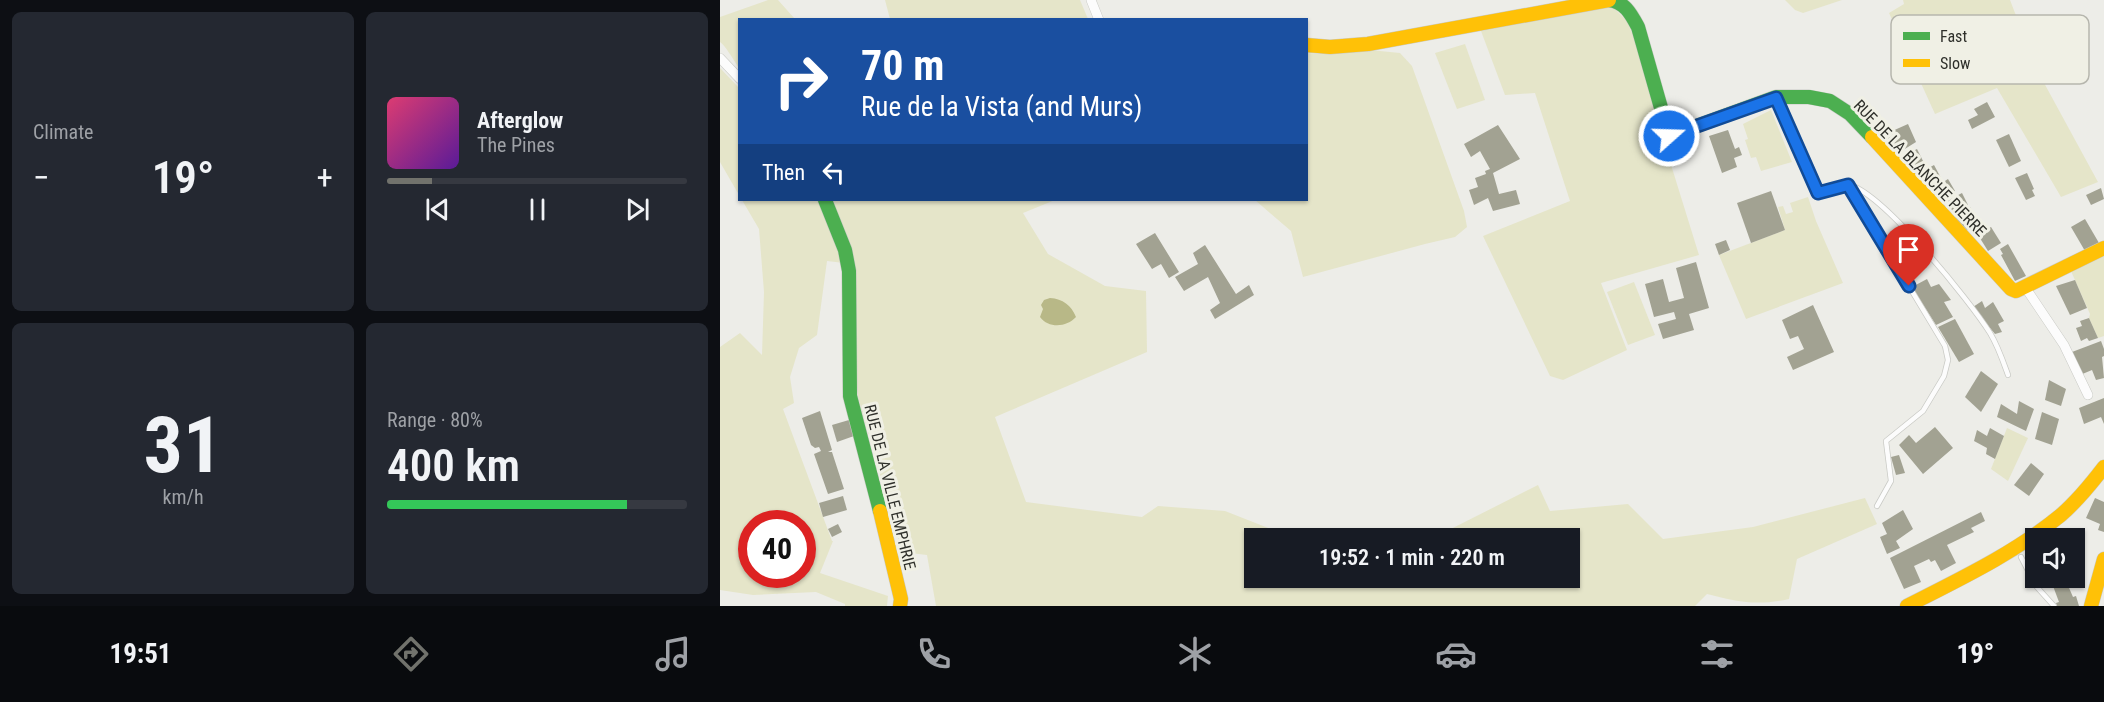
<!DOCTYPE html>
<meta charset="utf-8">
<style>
body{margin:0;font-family:"Roboto Condensed",sans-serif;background:#242831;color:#f1f3f6;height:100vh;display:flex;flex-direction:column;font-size:22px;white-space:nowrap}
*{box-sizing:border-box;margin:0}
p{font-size:20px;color:#9ea1a6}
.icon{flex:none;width:33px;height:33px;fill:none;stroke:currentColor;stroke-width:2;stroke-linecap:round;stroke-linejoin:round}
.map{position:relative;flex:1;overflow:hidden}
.sheet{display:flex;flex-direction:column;gap:12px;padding:12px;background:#0d0f14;width:720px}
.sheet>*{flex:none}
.banner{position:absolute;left:18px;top:18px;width:570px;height:183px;border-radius:0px;box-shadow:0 2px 4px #0004;background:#1a4fa0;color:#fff;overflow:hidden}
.controls{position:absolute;left:1305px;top:528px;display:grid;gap:12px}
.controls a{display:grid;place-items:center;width:60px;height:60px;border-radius:0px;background:#171b24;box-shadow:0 2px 4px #0004;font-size:30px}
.speed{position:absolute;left:18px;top:510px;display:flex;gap:12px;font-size:30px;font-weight:700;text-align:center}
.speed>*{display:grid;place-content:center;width:78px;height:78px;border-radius:50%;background:#171b24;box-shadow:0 2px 4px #0004;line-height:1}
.speed .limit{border:9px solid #d22;background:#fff;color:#111}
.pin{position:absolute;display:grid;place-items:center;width:51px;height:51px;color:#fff;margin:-62px -26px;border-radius:50% 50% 50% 0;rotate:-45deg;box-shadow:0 0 6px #0007}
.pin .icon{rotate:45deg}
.me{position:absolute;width:66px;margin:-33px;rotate:70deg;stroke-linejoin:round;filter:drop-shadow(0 0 4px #0008)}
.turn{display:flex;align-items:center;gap:21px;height:126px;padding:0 24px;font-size:27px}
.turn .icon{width:78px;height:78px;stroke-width:2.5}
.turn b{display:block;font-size:42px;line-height:51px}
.then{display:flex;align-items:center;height:57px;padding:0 24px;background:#0003;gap:12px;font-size:22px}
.big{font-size:45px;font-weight:600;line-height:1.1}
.sheet .card{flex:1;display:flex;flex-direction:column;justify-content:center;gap:9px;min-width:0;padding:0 21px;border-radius:9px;background:#242831}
.sheet .dial{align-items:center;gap:0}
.dial b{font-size:78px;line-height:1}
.song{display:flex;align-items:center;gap:18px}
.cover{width:72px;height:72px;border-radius:9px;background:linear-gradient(135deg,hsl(340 70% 55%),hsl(270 70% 35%))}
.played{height:6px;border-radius:3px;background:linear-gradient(90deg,#71726c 15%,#363941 15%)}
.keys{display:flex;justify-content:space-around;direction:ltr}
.heat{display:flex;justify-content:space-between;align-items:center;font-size:33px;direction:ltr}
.charge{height:9px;border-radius:4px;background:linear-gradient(90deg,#34c759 80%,#363941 0)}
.sheet .tiles{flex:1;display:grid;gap:12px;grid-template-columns:repeat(2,1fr)}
.trip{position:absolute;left:524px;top:528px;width:336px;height:60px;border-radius:0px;background:#171b24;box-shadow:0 2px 4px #0004;font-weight:600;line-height:60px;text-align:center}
.menu{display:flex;height:96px;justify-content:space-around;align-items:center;background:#090b0e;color:#9ea1a6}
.menu .icon{width:42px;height:42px}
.menu .active{color:#71726c}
.menu b{font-size:27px;color:#f1f3f6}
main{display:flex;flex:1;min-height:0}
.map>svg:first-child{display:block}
.green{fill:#e5e5c9;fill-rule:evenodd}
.water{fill:#b8b887}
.building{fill:#a2a292}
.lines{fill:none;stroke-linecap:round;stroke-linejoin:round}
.lane-casing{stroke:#c9cac5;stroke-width:6}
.street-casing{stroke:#c9cac5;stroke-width:10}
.fast-casing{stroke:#c9cac5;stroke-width:15}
.slow-casing{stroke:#c9cac5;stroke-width:15}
.lane{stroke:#fcfcfc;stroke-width:4.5}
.street{stroke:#fcfcfc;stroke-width:9}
.fast{stroke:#4caf50;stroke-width:14}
.slow{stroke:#ffc107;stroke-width:14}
.route-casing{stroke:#114b97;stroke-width:15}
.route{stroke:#1a73e8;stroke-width:10}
.labels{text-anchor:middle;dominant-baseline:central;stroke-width:6;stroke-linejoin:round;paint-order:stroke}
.street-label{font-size:16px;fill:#2e2f2a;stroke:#f0f0e5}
.key{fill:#f0f0e5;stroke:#b6b6ad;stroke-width:1.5}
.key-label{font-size:16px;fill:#2e2f2a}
</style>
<main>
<section class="sheet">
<div class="tiles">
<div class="card"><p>Climate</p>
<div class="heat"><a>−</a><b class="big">19°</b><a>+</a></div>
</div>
<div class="card">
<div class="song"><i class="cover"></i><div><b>Afterglow</b><p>The Pines</p></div></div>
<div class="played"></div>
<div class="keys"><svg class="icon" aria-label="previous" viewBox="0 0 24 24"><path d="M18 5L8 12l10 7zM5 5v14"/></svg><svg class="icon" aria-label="pause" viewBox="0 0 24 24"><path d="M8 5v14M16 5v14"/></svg><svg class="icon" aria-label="next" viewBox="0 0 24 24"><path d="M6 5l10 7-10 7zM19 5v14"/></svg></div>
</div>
<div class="card dial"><b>31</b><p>km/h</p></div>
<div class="card"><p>Range · 80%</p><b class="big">400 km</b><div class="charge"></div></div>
</div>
</section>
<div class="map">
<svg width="1384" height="606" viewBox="0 0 1384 606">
<rect width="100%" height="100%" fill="#edede8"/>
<!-- green -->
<g class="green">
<path d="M48,0H58L75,19L20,20L19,68C14,61 6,46 0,42V17Z"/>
<polygon points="165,0 360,0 368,19 170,19"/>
<polygon points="1065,0 1122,0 1083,13 1075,10"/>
<polygon points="1183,0 1290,0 1317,70 1378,182 1341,197 1277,88 1215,114 1169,13 1184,4"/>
<polygon points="874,7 893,7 907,21 920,53 934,110 979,255 881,283 907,350 843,380 830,376 763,236 850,201 815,93 785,95 761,31"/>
<polygon points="745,44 765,100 737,109 715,53"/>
<polygon points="650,50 680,53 692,66 744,211 747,227 735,237 705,244 583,277 571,231 535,200 586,200 587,53 602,54"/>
<polygon points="0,68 19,88 19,195 0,162"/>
<polygon points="1051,110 1072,162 1041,171 1036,157 1031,158 1025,140 1028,139 1023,124"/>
<polygon points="1088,197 1096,221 1123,283 1026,319 999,255 1065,230 1058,207 1063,206 1066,214 1073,212 1070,203"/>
<path d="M22,200H100L124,263L107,261L97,335L79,348L70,377L74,403L63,409L112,541H113L100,573L168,596L167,606H125V604L96,592L33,595L0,590V347L20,333L42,355L44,292L39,229ZM32,524H82V574H32Z"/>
<path d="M111,200H335L303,213L328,254L385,286L426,291L427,352L275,417L306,502L422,517L438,506L505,511L574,538H534V578H849V538H713L818,485L830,511L908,504L943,539L1033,527L1145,498L1157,524L1077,559L1069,599C1037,606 1018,602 987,594L975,606H216L207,555L182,552L138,397L133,352L132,261Z"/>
<polygon points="1384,253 1384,336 1378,338 1369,318 1370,314 1351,271"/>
<polygon points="914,282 935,335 908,345 887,292"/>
<polygon points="1287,428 1308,438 1288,481 1271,469"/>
</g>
<!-- water -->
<path class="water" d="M330,298C343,299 351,305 356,317C347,327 329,329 320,317L323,309L321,305L324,300Z"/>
<!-- building -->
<g class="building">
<polygon points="1267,102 1275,117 1252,129 1248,120 1258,115 1254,109"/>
<polygon points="1188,124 1196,142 1180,152 1176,144 1168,148 1165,139 1172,136 1170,132"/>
<polygon points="778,125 800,159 773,173 779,194 796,190 800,204 773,211 768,198 754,205 749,190 758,187 755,178 766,174 765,171 770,169 760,151 751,157 744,144"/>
<polygon points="1008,130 1015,149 1019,147 1022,155 1014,158 1017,167 1002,173 989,136"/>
<polygon points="1289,134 1301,161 1289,167 1276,140"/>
<polygon points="1197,149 1207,169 1214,165 1221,178 1208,185 1202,172 1193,177 1183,156"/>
<polygon points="1307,173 1314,189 1312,190 1315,196 1306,200 1295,178"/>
<polygon points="1228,179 1235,191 1220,201 1213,189"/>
<polygon points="1381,188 1384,199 1371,205 1366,195"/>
<polygon points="1051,191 1065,230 1031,243 1017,203"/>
<polygon points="1242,193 1248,205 1233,212 1227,201"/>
<polygon points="1250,207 1259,222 1242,233 1235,217"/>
<polygon points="1365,219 1379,243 1365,251 1351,227"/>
<polygon points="1271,227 1281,243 1268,251 1258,235"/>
<polygon points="435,233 459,272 449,278 441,264 432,269 416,244"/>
<polygon points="1006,240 1010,250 999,255 995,244"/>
<polygon points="1288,244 1306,276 1295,281 1281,255 1283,254 1280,249"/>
<polygon points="485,245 516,294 529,285 534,295 495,319 490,310 500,303 488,277 464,291 455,277 478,264 473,253"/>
<polygon points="976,262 989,308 969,314 974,330 943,339 938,324 956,319 954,312 934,317 925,284 943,279 949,302 964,298 956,268"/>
<polygon points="1207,279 1211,287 1219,284 1231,300 1224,302 1233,317 1216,325 1192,287"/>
<polygon points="1355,280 1367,308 1350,315 1336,286"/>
<polygon points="1262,301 1265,308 1273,302 1284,321 1278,324 1282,332 1275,334 1253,307"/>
<polygon points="1093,305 1114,352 1073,370 1067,357 1084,349 1078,336 1070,339 1062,320"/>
<polygon points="1369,318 1378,338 1369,341 1367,338 1361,341 1356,328 1362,326 1360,321"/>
<polygon points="1235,319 1254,354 1239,362 1218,327"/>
<polygon points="1381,341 1384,349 1384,356 1382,357 1384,378 1376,380 1372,370 1360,375 1352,352"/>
<polygon points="1261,371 1278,384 1261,412 1245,397"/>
<polygon points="1329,380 1346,389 1341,406 1325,400"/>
<polygon points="1384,398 1384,424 1381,417 1364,424 1359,408"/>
<polygon points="1299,401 1314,409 1306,431 1277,417 1281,404 1297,414"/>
<polygon points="100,411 112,450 108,452 112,452 124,489 108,494 94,454 101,451 99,447 95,448 91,445 82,418"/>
<polygon points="1322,412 1339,419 1332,445 1315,439"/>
<polygon points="129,420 134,436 117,442 112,425"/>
<polygon points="1215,427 1233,448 1203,474 1179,445 1189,435 1196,443"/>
<polygon points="1270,428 1284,436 1275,459 1266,454 1267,448 1254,441 1257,430 1267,436"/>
<polygon points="1179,455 1185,473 1176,475 1171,457"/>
<polygon points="1311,463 1324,474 1309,496 1294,485"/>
<polygon points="123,496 127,510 103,517 99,503"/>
<polygon points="1375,498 1384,502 1384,532 1378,530 1380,524 1366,518"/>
<polygon points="1183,510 1193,529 1176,541 1180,548 1167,554 1160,537 1167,534 1162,523"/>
<polygon points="1261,512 1265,521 1251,528 1254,532 1227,545 1236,563 1221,571 1215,560 1211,562 1209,559 1194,566 1201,582 1184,589 1170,558"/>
<polygon points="118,524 122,532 112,537 108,529"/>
<polygon points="1333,531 1337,538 1356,531 1364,551 1354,555 1354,538 1321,538"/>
<polygon points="1346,581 1353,597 1356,596 1359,606 1337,606 1336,603 1339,602 1333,586"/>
</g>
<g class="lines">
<!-- lane casing -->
<g class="lane-casing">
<g id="lane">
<polyline points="1057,99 1098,193 1128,185 1225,346 1228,360 1224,376 1203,411 1166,441 1171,481 1157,506"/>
<path d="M1129,185C1162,192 1250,301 1270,333C1278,346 1283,361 1288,375"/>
<polyline points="1301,557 1316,586 1334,606"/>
</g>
</g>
<!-- street casing -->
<g class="street-casing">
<g id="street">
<polyline points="371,0 379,20"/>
<polyline points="0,58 20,79"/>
<polyline points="1305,287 1344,345 1368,395"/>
</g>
</g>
<!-- fast casing -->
<g class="fast-casing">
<g id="fast">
<path d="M889,0C905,2 911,14 918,27L949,136L1056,97H1089L1110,101L1130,114L1152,137"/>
<polyline points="105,200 125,250 129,271 130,396 160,511"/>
</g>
</g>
<!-- slow casing -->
<g class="slow-casing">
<g id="slow">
<polyline points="586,45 610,47 648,44 889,0"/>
<polyline points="1152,137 1291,289 1296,291 1384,248"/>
<polyline points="160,511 181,599 180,606"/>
<path d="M1187,606C1240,579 1295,553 1341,515C1357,501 1371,484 1384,467"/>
<polyline points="1371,606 1384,559"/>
</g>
</g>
<!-- lane -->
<use href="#lane" class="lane"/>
<!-- street -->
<use href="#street" class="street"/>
<!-- fast -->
<use href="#fast" class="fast"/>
<!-- slow -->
<use href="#slow" class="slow"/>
</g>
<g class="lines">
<!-- route casing -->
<g class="route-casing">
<polyline id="route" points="949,136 1056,98 1098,193 1128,185 1189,286"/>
</g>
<!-- route -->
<use href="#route" class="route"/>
</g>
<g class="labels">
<!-- street labels -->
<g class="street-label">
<text transform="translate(1200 168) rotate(46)">RUE DE LA BLANCHE PIERRE</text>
<text transform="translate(170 487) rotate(76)">RUE DE LA VILLE EMPHRIE</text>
</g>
</g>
<!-- legend -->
<rect x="1171" y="15" width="198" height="69" rx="9" class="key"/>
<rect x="1183" y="32" width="27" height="8" fill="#4caf50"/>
<rect x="1183" y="59" width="27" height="8" fill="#ffc107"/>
<g class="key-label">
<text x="1220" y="42">Fast</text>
<text x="1220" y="69">Slow</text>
</g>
</svg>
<div class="controls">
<a><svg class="icon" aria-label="sound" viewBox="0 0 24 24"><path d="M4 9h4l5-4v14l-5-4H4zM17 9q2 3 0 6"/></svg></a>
</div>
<div class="speed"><div class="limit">40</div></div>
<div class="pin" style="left:1189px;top:286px;background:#d93025"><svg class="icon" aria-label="arrive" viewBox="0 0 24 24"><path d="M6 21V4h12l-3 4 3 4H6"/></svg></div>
<svg class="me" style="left:949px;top:136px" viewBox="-20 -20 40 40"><circle r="17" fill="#1a73e8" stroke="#fff" stroke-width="3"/><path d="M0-11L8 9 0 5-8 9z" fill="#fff"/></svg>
<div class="trip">19:52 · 1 min · 220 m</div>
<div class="banner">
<div class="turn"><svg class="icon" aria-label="right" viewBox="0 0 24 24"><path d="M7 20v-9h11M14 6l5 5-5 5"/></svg><div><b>70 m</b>Rue de la Vista (and Murs)</div></div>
<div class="then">Then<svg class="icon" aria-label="left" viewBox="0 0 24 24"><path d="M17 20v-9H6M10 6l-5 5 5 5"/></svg></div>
</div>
</div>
</main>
<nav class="menu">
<b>19:51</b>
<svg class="icon active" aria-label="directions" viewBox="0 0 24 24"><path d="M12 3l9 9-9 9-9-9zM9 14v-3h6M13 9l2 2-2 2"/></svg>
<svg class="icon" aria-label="music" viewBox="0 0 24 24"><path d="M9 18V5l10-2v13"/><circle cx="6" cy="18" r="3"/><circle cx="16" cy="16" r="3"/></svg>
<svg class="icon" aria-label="phone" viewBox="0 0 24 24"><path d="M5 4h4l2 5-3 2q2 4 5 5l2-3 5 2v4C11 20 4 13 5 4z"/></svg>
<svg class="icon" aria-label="climate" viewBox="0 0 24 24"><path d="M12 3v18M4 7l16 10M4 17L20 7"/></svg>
<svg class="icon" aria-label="car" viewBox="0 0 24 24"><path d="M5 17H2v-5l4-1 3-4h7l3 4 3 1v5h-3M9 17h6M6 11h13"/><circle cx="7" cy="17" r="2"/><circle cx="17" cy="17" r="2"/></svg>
<svg class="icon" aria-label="filters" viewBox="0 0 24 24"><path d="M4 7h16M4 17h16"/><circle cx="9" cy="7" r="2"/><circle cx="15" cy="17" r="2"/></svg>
<b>19°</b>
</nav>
